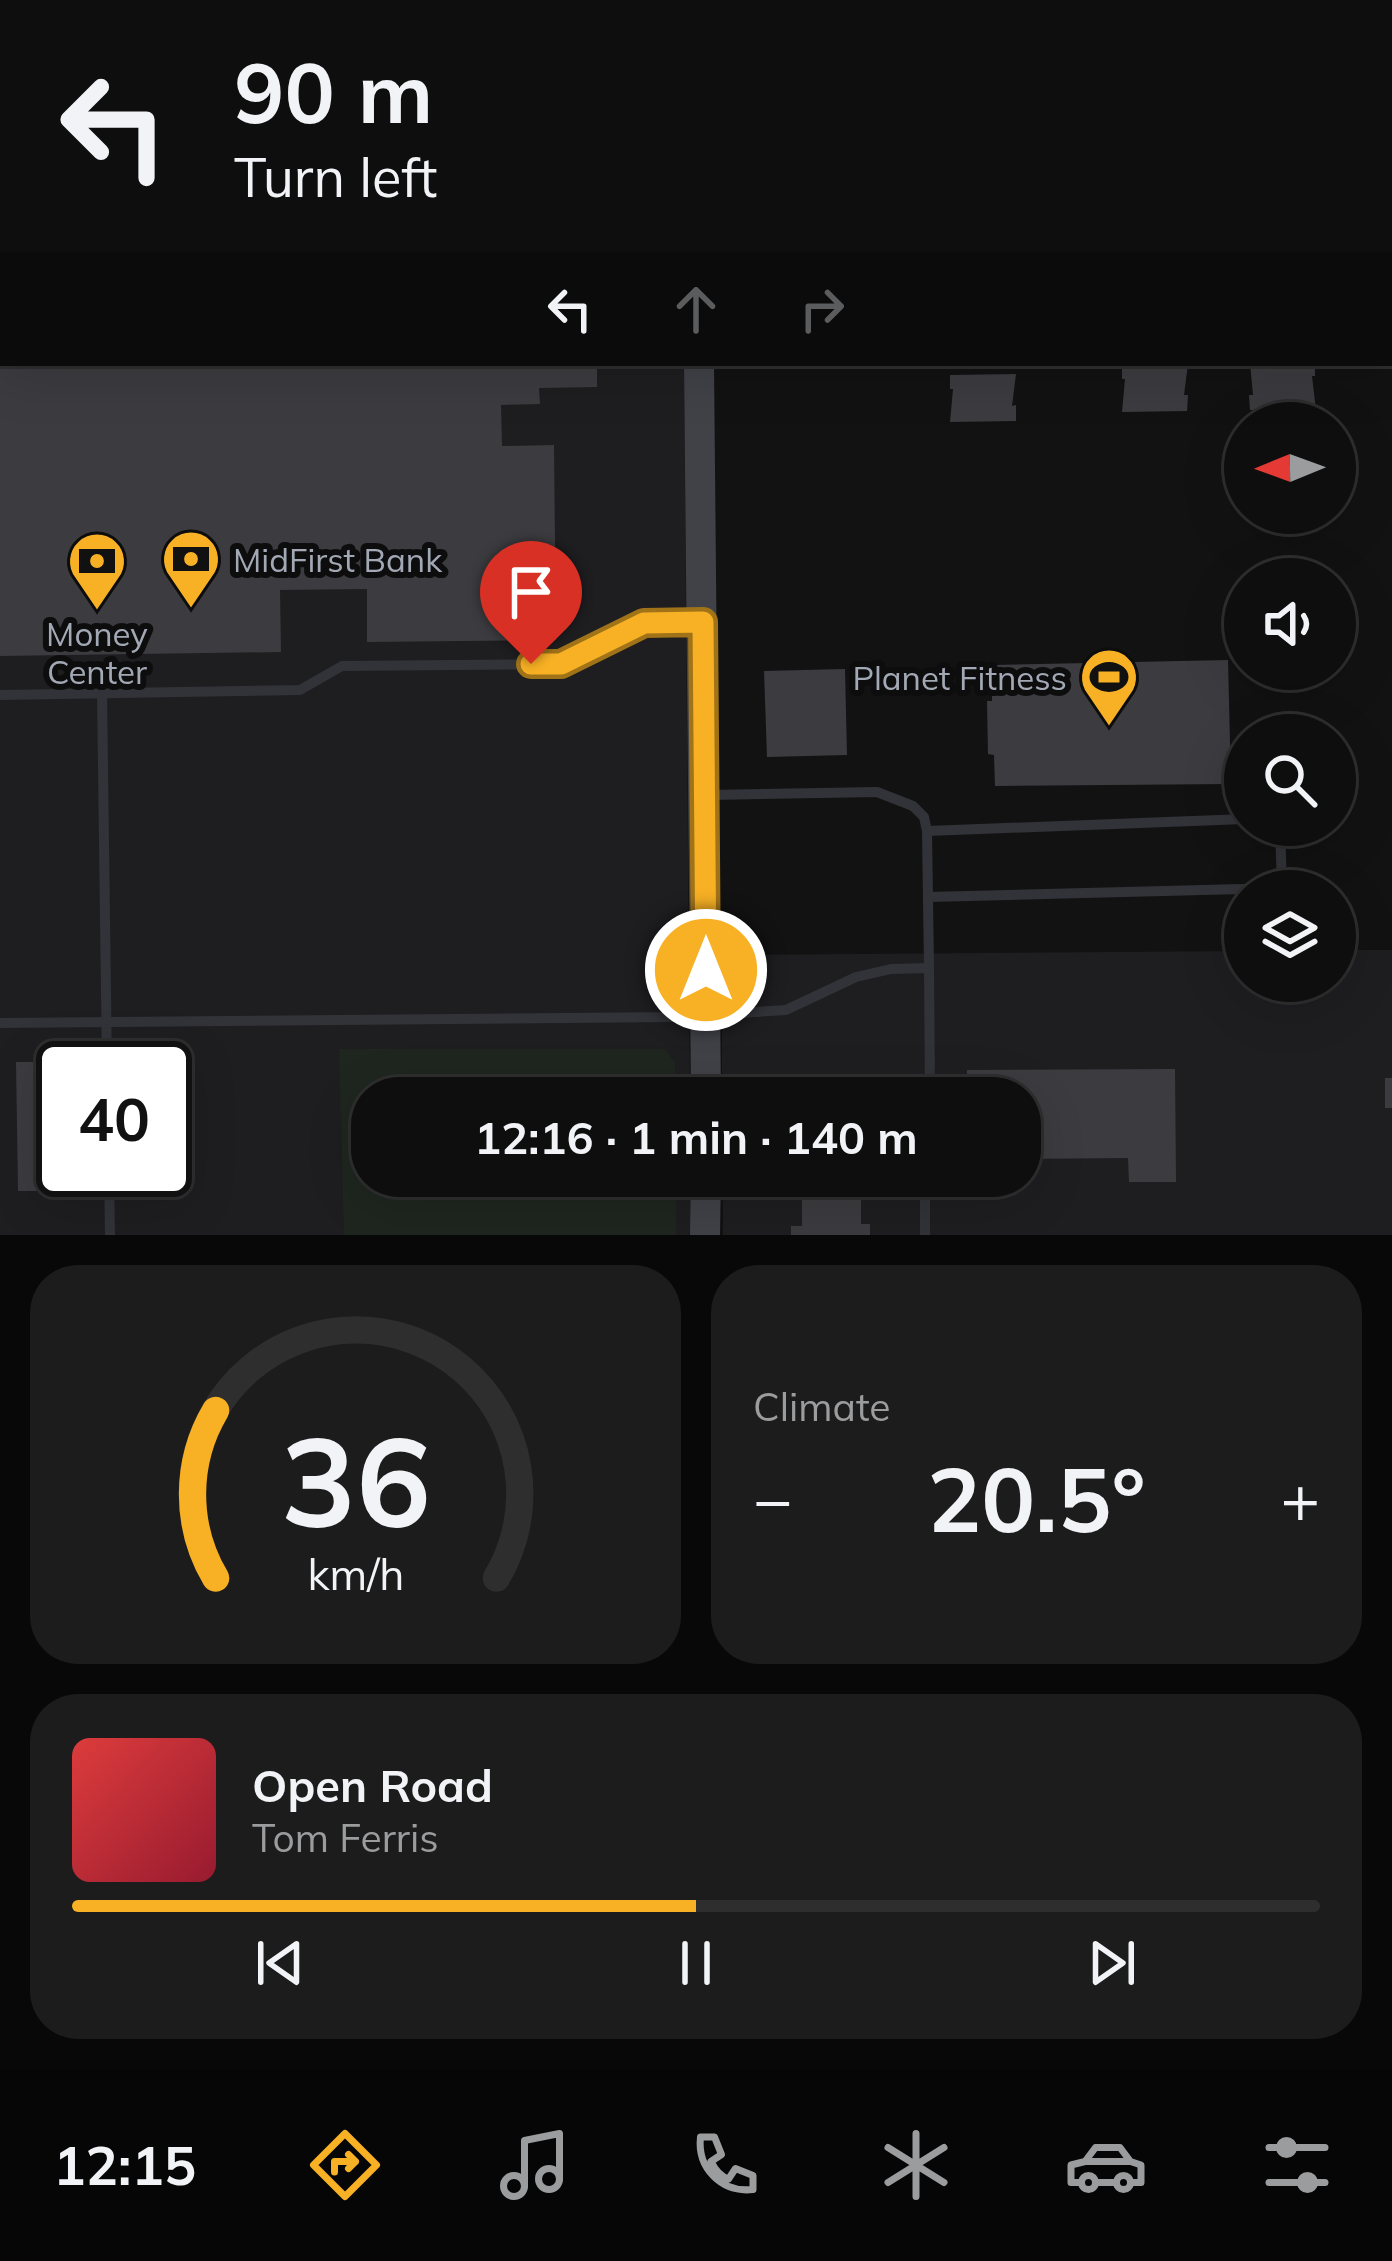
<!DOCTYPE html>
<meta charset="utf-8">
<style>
body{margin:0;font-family:Mulish,sans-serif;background:#1c1c1c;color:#f1f3f6;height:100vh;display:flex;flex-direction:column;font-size:45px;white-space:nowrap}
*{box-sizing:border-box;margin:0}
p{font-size:39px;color:#9b9c9e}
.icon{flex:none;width:66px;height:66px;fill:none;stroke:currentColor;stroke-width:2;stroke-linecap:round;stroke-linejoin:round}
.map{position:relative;height:1235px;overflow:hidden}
.side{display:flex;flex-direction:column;gap:30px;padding:30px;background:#080808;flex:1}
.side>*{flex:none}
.banner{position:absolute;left:0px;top:0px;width:1392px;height:366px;box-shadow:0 12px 48px #0002,0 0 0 3px #2e2e2e;background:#0e0e0e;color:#f1f3f6;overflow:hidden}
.needle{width:78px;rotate:269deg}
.buttons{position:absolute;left:1224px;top:402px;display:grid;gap:24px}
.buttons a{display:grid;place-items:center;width:132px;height:132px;border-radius:50%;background:#0e0e0e;box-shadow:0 12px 48px #0002,0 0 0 3px #2e2e2e;font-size:60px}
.speed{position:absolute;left:36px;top:1041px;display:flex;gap:24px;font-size:60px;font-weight:700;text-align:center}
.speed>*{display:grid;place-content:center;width:156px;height:156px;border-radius:50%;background:#0e0e0e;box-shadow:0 12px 48px #0002,0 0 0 3px #2e2e2e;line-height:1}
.speed .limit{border:6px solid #111;border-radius:18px;background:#fff;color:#111}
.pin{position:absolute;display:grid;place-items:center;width:102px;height:102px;color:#fff;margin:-123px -51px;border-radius:50% 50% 50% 0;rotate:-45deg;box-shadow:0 0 12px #0007}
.pin .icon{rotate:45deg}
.me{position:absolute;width:132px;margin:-66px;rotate:0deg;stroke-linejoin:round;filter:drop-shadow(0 0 9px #0008)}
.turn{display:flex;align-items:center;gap:42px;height:252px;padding:0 36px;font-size:54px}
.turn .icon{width:156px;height:156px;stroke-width:2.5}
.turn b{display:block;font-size:84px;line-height:102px}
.lanes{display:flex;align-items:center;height:114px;padding:0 36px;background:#0003;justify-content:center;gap:60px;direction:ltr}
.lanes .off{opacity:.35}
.big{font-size:90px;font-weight:700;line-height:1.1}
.side .tile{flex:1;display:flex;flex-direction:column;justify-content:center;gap:18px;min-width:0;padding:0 42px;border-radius:48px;background:#1c1c1c}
.side .dial{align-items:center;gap:0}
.dial svg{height:312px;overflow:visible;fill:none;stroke:#2e2e2e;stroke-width:7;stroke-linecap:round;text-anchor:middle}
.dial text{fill:#f1f3f6;stroke:none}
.song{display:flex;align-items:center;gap:36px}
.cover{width:144px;height:144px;border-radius:18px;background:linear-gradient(135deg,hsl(0 70% 55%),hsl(350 70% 35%))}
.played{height:12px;border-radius:6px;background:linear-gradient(90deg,#f8b125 50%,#2e2e2e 50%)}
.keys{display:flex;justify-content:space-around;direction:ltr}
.heat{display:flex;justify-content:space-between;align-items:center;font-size:66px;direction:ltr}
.side .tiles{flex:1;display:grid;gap:30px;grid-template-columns:1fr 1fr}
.tile:last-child{grid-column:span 2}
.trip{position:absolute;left:351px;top:1077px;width:690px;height:120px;border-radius:48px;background:#0e0e0e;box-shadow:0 12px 48px #0002,0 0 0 3px #2e2e2e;font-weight:700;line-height:120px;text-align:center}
.tab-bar{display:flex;height:192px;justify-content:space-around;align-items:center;background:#060606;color:#9b9c9e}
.tab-bar .icon{width:84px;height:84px}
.tab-bar .active{color:#f8b125}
.tab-bar b{font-size:54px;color:#f1f3f6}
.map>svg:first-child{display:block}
.built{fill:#1e1e20;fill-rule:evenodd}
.green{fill:#1e261f}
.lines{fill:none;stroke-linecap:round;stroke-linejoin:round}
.stream{stroke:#283037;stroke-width:8}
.building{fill:#3c3c40}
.lane{stroke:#323338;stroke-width:10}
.street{stroke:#323338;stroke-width:21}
.secondary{stroke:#404248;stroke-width:30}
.route-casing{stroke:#a17318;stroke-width:30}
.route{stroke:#f8b125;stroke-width:21}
.labels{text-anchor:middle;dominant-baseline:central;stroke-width:12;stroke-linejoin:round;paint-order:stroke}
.poi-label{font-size:33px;fill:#a2a8b4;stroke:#0d0d0e;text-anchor:start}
</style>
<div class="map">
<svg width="1392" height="1235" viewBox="0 0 1392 1235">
<rect width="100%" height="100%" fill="#121213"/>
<!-- built -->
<g class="built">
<path d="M0,75H3V363H684L690,1098H372V1176H691L692,1235H0ZM63,1068H165V1170H63Z"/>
<polygon points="1335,950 1392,950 1392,1235 723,1235 723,1176 1020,1176 1020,1098 722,1098 722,955 1245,951 1245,981 1335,981"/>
</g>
<!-- green -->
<polygon class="green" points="339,1049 665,1049 675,1062 675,1098 372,1098 372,1176 676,1176 676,1235 344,1235"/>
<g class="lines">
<!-- stream -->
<polyline class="stream" points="1389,136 1392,148"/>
</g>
<!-- building -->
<g class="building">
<polygon points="0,363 597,363 597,387 539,388 540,404 501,405 502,446 554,445 556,640 367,642 367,589 280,590 281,652 0,656"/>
<polygon points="1250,363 1315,363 1315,376 1312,376 1316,410 1250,410 1249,395 1253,395"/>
<polygon points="1122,364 1188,364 1184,395 1188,395 1187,411 1122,412 1125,379 1122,379"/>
<polygon points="1016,374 1012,406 1016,405 1016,421 950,422 953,389 950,389 950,375"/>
<polygon points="1228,660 1231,784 995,786 994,755 988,754 987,701 992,701 992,665"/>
<polygon points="845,669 847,755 767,757 764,671"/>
<polygon points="16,1062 39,1062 41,1191 18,1191"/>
<polygon points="1175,1069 1176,1182 1129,1182 1128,1158 1020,1159 1020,1098 967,1098 967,1070"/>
<rect x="1385" y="1078" width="7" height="30"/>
<polygon points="802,1187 861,1187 861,1224 870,1224 870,1235 791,1235 791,1226 802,1226"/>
</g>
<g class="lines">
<!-- lane -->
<g class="lane">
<polyline points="624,3 624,0"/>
<polyline points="102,693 107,1068"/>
<polyline points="0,695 300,690 342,666 561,664 644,623 700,622"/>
<polyline points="708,795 877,792 913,806 924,817 927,831 929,968"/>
<polyline points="927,831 1245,819"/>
<polyline points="928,897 1282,888 1280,825"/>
<polyline points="0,1023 678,1017 786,1010 856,977 891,969 929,968 930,1098"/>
<polyline points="109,1170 110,1235"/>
<polyline points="925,1176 925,1235"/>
</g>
<!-- street -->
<g class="street">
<polyline points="1241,0 1241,3"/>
<polyline points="1389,9 1392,9"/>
</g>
<!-- secondary -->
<g class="secondary">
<polyline points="701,3 701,0"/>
<polyline points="699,363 706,1098"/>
<polyline points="705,1235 706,1176"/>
</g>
</g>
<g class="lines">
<!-- route casing -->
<g class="route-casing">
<polyline id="route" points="531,664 561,664 644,623 703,622 706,970"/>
</g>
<!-- route -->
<use href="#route" class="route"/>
</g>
<!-- icons -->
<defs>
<g id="bank-pin" transform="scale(3)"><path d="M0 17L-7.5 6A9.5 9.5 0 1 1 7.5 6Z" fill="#f8b125" stroke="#0d0d0e"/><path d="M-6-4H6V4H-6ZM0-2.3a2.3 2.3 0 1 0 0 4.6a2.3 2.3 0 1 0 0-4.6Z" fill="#111"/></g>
<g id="stadium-pin" transform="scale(3)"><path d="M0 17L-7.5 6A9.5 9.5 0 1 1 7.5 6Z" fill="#f8b125" stroke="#0d0d0e"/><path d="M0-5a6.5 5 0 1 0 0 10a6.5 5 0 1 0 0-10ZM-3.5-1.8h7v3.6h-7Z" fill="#111"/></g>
</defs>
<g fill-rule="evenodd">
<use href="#bank-pin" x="191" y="559"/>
<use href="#bank-pin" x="97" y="561"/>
<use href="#stadium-pin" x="1109" y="677"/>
</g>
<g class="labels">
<!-- poi labels -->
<g class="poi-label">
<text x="233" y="559">MidFirst Bank</text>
<text x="97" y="633" text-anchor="middle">Money<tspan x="97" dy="38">Center</tspan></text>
<text x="1067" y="677" text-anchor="end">Planet Fitness</text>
</g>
</g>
</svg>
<div class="buttons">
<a><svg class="needle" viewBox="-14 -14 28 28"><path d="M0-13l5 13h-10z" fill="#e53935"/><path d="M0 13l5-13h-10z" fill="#9b9c9e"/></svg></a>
<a><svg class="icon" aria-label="sound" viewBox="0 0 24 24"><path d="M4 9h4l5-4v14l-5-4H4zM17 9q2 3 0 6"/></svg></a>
<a><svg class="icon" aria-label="search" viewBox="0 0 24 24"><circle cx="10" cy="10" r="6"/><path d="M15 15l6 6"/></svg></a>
<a><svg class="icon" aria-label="layers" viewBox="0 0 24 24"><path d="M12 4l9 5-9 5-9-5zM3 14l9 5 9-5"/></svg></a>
</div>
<div class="speed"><div class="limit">40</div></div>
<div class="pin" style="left:531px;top:664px;background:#d93025"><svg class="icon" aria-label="arrive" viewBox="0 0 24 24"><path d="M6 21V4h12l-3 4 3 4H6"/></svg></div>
<svg class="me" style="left:706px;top:970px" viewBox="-20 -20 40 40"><circle r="17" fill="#f8b125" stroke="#fff" stroke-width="3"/><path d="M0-11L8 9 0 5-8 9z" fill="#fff"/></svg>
<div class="trip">12:16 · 1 min · 140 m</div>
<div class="banner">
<div class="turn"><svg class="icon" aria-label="left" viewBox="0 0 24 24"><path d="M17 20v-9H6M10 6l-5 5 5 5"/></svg><div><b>90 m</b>Turn left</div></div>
<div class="lanes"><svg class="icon" aria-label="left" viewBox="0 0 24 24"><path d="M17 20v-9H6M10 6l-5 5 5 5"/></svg><svg class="icon off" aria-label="ahead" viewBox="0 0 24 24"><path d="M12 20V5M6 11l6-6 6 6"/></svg><svg class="icon off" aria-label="right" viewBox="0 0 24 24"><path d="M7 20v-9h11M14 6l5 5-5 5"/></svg></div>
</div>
</div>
<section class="side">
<div class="tiles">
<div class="tile dial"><svg viewBox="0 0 100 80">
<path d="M14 69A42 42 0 1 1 86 69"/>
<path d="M14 69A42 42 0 0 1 14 26" stroke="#f8b125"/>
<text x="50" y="56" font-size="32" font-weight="700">36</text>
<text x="50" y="72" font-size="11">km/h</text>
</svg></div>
<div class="tile"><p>Climate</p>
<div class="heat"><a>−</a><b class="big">20.5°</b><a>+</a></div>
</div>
<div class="tile">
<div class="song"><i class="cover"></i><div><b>Open Road</b><p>Tom Ferris</p></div></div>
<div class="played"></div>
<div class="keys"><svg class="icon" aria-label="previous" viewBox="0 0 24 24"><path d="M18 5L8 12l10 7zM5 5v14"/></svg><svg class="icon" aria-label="pause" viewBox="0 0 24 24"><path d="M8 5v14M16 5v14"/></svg><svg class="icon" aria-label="next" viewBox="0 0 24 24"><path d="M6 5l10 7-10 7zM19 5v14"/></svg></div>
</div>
</div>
</section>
<nav class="tab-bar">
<b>12:15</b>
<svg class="icon active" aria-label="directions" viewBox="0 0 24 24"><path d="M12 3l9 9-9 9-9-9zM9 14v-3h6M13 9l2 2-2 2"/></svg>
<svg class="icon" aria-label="music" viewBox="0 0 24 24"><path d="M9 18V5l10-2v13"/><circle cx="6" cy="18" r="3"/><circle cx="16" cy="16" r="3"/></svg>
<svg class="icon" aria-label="phone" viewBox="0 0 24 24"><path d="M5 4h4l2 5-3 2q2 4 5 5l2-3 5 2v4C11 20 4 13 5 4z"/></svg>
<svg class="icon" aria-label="climate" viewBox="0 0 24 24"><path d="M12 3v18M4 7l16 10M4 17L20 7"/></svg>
<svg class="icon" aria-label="car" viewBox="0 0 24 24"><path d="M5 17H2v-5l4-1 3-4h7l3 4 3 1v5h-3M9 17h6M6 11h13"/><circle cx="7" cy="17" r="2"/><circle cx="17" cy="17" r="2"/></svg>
<svg class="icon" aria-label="filters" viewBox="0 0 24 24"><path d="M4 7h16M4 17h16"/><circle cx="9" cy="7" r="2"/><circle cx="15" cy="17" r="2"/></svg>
</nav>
